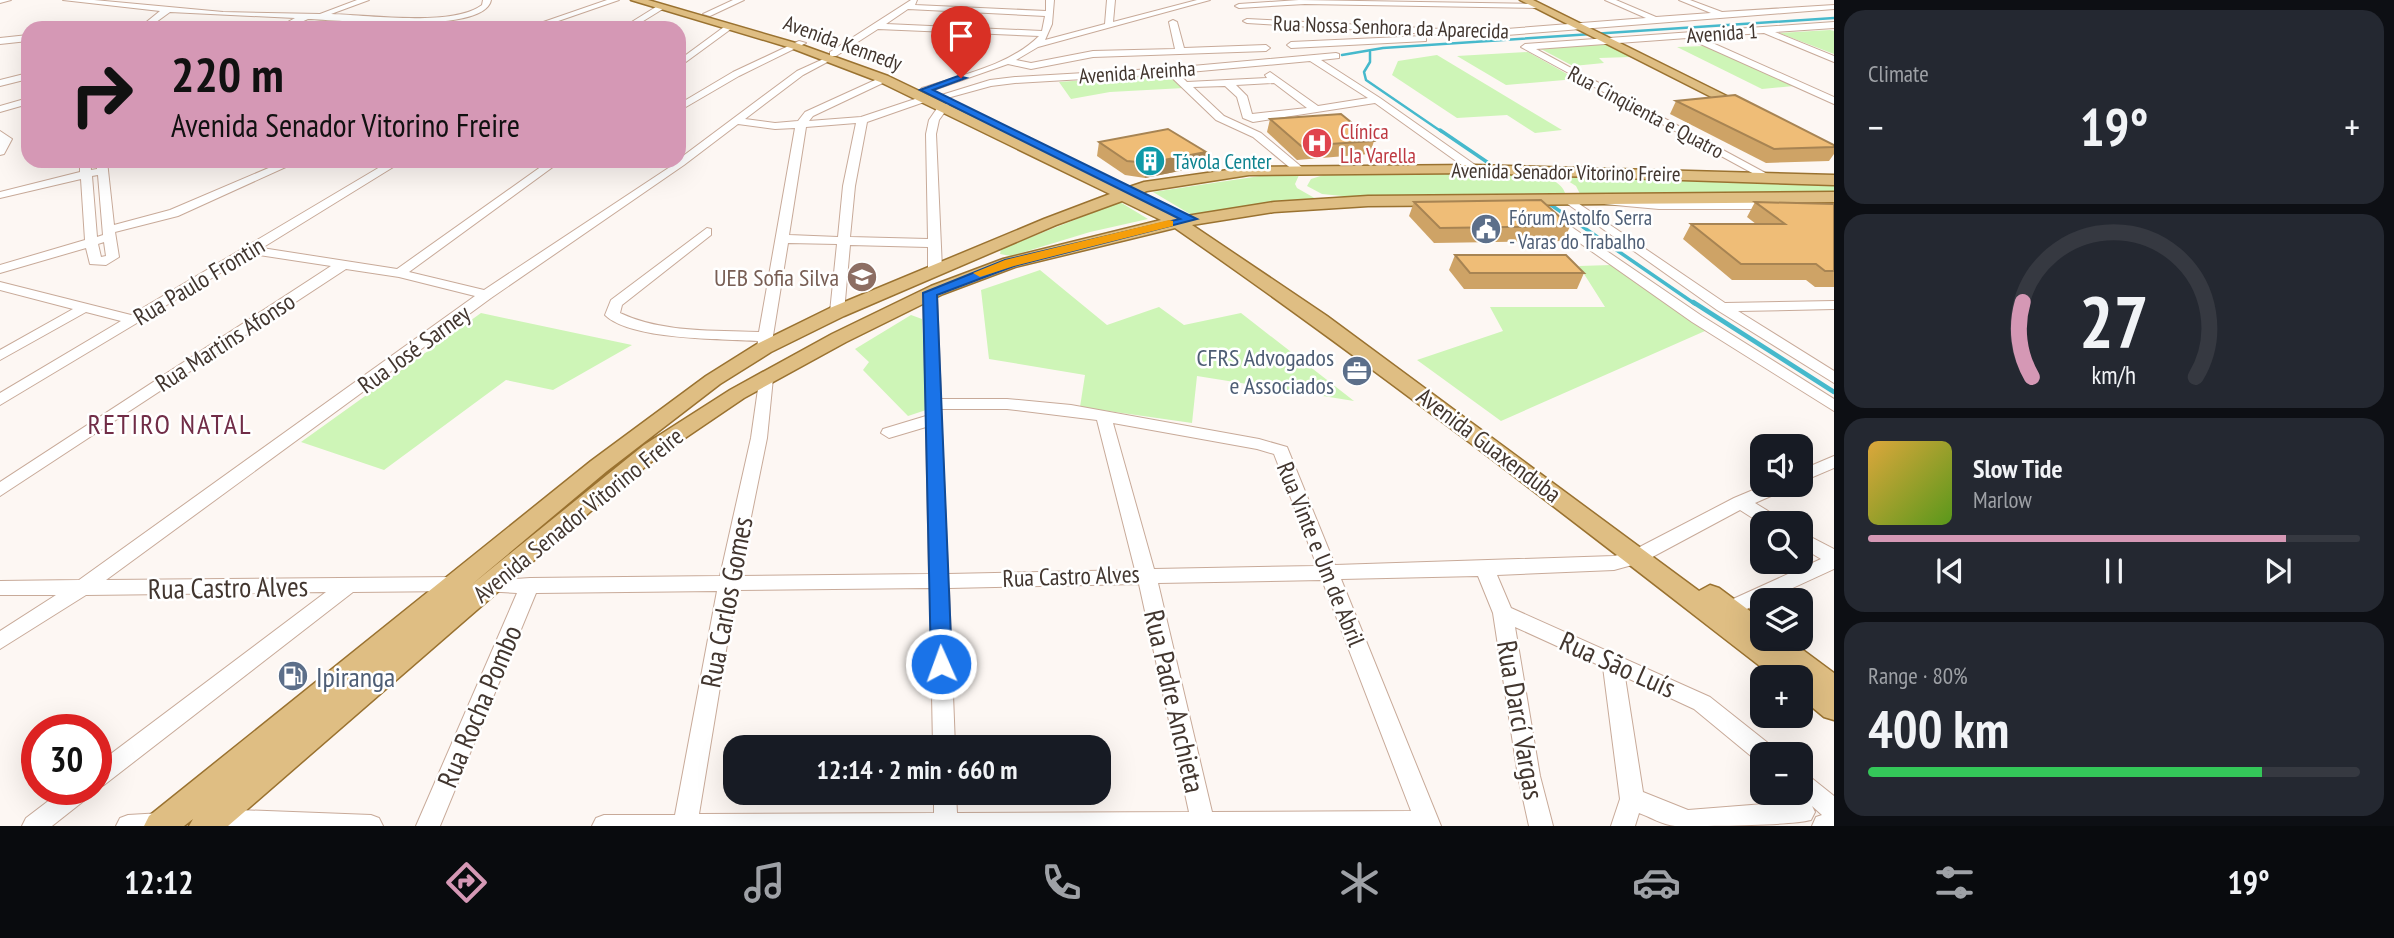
<!DOCTYPE html>
<meta charset="utf-8">
<style>
body{margin:0;font-family:"PT Sans Narrow",sans-serif;background:#242831;color:#f1f3f6;height:100vh;display:flex;flex-direction:column;font-size:26px;white-space:nowrap}
*{box-sizing:border-box;margin:0}
p{font-size:23px;color:#9ea1a6}
.icon{flex:none;width:38px;height:38px;fill:none;stroke:currentColor;stroke-width:2;stroke-linecap:round;stroke-linejoin:round}
.map{position:relative;flex:1;overflow:hidden}
.drawer{display:flex;flex-direction:column;gap:10px;padding:10px;background:#0d0f14;width:560px}
.drawer>*{flex:none}
.hud{position:absolute;left:21px;top:21px;width:665px;height:147px;border-radius:21px;box-shadow:0 7px 28px #0002;background:#d598b5;color:#111;overflow:hidden}
.buttons{position:absolute;left:1750px;top:434px;display:grid;gap:14px}
.buttons a{display:grid;place-items:center;width:63px;height:63px;border-radius:14px;background:#171b24;box-shadow:0 7px 28px #0002;font-size:35px}
.speed{position:absolute;left:21px;top:714px;display:flex;gap:14px;font-size:35px;font-weight:700;text-align:center}
.speed>*{display:grid;place-content:center;width:91px;height:91px;border-radius:50%;background:#171b24;box-shadow:0 7px 28px #0002;line-height:1}
.speed .limit{border:10px solid #d22;background:#fff;color:#111}
.pin{position:absolute;display:grid;place-items:center;width:60px;height:60px;color:#fff;margin:-72px -30px;border-radius:50% 50% 50% 0;rotate:-45deg;box-shadow:0 0 7px #0007}
.pin .icon{rotate:45deg}
.me{position:absolute;width:77px;margin:-38px;rotate:358deg;stroke-linejoin:round;filter:drop-shadow(0 0 5px #0008)}
.turn{display:flex;align-items:center;gap:24px;height:147px;padding:0 35px;font-size:32px}
.turn .icon{width:91px;height:91px;stroke-width:2.5}
.turn b{display:block;font-size:49px;line-height:60px}
.big{font-size:52px;font-weight:700;line-height:1.1}
.drawer .card{flex:1;display:flex;flex-direction:column;justify-content:center;gap:10px;min-width:0;padding:0 24px;border-radius:21px;background:#242831}
.drawer .dial{align-items:center;gap:0}
.dial svg{height:182px;overflow:visible;fill:none;stroke:#363941;stroke-width:7;stroke-linecap:round;text-anchor:middle}
.dial text{fill:#f1f3f6;stroke:none}
.song{display:flex;align-items:center;gap:21px}
.cover{width:84px;height:84px;border-radius:10px;background:linear-gradient(135deg,hsl(40 70% 55%),hsl(90 70% 35%))}
.played{height:7px;border-radius:4px;background:linear-gradient(90deg,#d598b5 85%,#363941 85%)}
.keys{display:flex;justify-content:space-around;direction:ltr}
.heat{display:flex;justify-content:space-between;align-items:center;font-size:38px;direction:ltr}
.charge{height:10px;border-radius:5px;background:linear-gradient(90deg,#34c759 80%,#363941 0)}
.trip{position:absolute;left:723px;top:735px;width:388px;height:70px;border-radius:21px;background:#171b24;box-shadow:0 7px 28px #0002;font-weight:700;line-height:70px;text-align:center}
.menu{display:flex;height:112px;justify-content:space-around;align-items:center;background:#090b0e;color:#9ea1a6}
.menu .icon{width:49px;height:49px}
.menu .on{color:#d598b5}
.menu b{font-size:32px;color:#f1f3f6}
main{display:flex;flex:1;min-height:0}
.map>svg:first-child{display:block}
.green{fill:#cef5b7}
.lines{fill:none;stroke-linecap:round;stroke-linejoin:round}
.stream-far2{stroke:#46b9cc;stroke-width:2.5}
.stream-far1{stroke:#46b9cc;stroke-width:3.5}
.stream{stroke:#46b9cc;stroke-width:4.5}
.minor-casing{stroke:#c8aa99;stroke-width:2}
.major-casing{stroke:#9a7230;stroke-width:3}
.minor{fill:#fff;fill-rule:evenodd}
.major{fill:#dfbe83;fill-rule:evenodd}
.wall{fill:#cea366}
.shaded-wall{fill:#a78453}
.building{fill:#efbd77;stroke:#a78453;stroke-width:2}
.route{fill:#1a73e8;stroke:#114b97;stroke-width:2}
.slow{fill:#f59e0b}
.labels{text-anchor:middle;dominant-baseline:central;stroke-width:5;stroke-linejoin:round;paint-order:stroke}
.far-street-label{font-size:21px;fill:#42362f;stroke:#fff}
.far-health-label{font-size:21px;fill:#be3a42;stroke:#fff;text-anchor:start}
.far-culture-label{font-size:21px;fill:#0d838f;stroke:#fff;text-anchor:start}
.far-service-label{font-size:21px;fill:#4e5e75;stroke:#fff;text-anchor:start}
.education-label{font-size:24px;fill:#785e54;stroke:#fff;text-anchor:end}
.street-label{font-size:24px;fill:#42362f;stroke:#fff}
.service-label{font-size:24px;fill:#4e5e75;stroke:#fff;text-anchor:end}
.quarter-label{font-size:28px;letter-spacing:2px;fill:#712d47;stroke:#fff}
.near-street-label{font-size:28px;fill:#42362f;stroke:#fff}
.near-service-label{font-size:28px;fill:#4e5e75;stroke:#fff;text-anchor:start}
</style>
<main>
<div class="map">
<svg width="1834" height="826" viewBox="0 0 1834 826">
<rect width="100%" height="100%" fill="#fdf7f3"/>
<!-- green -->
<g class="green">
<polygon points="1830,30 1834,31 1834,54 1779,33"/>
<polygon points="1606,44 1631,57 1599,58 1604,63 1573,66 1539,48"/>
<polygon points="1705,46 1794,86 1762,89 1677,47"/>
<polygon points="1528,52 1576,79 1506,85 1457,56"/>
<polygon points="1437,55 1562,130 1535,133 1507,115 1457,118 1392,75 1398,61"/>
<polygon points="1168,74 1184,88 1110,92 1071,99 1059,82"/>
<path d="M1330,173L1526,174C1540,177 1560,178 1565,193L1352,197L1322,194L1307,186L1311,179Z"/>
<polygon points="1299,175 1295,184 1297,188 1318,200 1190,214 1153,192 1260,176"/>
<polygon points="1560,176 1834,184 1834,192 1580,194 1576,186"/>
<polygon points="1120,202 1148,219 1090,232 1011,256 1000,254 1001,249"/>
<polygon points="1611,265 1705,331 1501,421 1417,360 1503,331 1490,307 1605,307 1579,266"/>
<polygon points="1040,270 1107,325 1159,307 1184,325 1241,313 1354,401 1197,376 1192,423 1080,407 1085,375 989,359 981,290"/>
<polygon points="481,313 632,345 553,390 506,380 384,470 301,442"/>
<polygon points="911,315 922,319 926,410 908,416 863,370 869,362 855,349"/>
</g>
<g class="lines">
<!-- stream-far2 -->
<g class="stream-far2">
<polyline points="1370,52 1370,62 1364,72 1366,80 1442,132"/>
<polyline points="1342,55 1383,48 1834,18"/>
</g>
<!-- stream-far1 -->
<g class="stream-far1">
<polyline points="1440,130 1490,164"/>
<polyline points="1551,205 1695,304"/>
</g>
<!-- stream -->
<polyline class="stream" points="1693,302 1834,392"/>
<!-- minor casing -->
<g class="minor-casing">
<g id="minor">
<polygon points="0,0 11,0 0,3"/>
<path d="M63,0H94L223,12L320,14L357,0H369L331,14C368,15 453,27 482,5L483,0H491C485,35 338,20 308,19L288,28H277L295,18L170,12L148,28H139L160,11Z"/>
<polygon points="607,0 619,0 538,28 526,28"/>
<polygon points="733,0 744,0 710,16 703,14"/>
<path d="M911,0H917L915,5L1046,11V0H1054L1052,24L1045,40L1105,24L1107,0H1115L1113,22L1197,0H1210L1038,47L1016,60L1031,63L1093,51L1175,49L1169,22L1173,20L1177,22L1184,48L1266,45L1270,48L1266,51L1093,57L1031,69L1008,64L925,93L920,90L922,88C961,75 1009,66 1039,36L878,29L836,56H831V60L803,75L745,119L775,123L798,121L805,112L884,76L887,77V81L813,116L809,121L861,117L924,96H930V100L867,122L855,186L850,237L928,239L926,134L929,120L940,104H948L949,106L939,120L936,134L942,269L940,272H930L928,269V247L850,245L844,312L837,316L830,312L837,244L788,243L771,348L764,352L757,348L758,341C722,339 630,340 605,315L611,300L707,228L711,229V235L622,305L620,313C662,333 714,330 759,332L795,128L775,129L738,124L684,165L491,298L106,580L456,577L463,579L466,584L463,589L456,591L353,592L104,785L96,788V765L326,592L86,595L0,649V631L56,595H0V581L79,580L475,296L399,277L346,269L0,496V482L331,266L252,254L0,405V393L121,321L86,312L0,360V350L73,309L0,290V282L131,315L390,161H403L262,248L397,269L549,161H561L409,272L484,290L679,161V159L797,71L830,56V52ZM908,9L1045,16L1042,31L886,24ZM856,123L843,186L838,237L789,235L806,127Z"/>
<polygon points="1299,0 1537,4 1541,6 1537,8 1305,4 1239,8 1235,6 1239,4"/>
<polygon points="1605,0 1616,0 1656,17 1711,13 1679,0 1690,0 1722,12 1834,5 1834,9 1481,37 1247,23 1243,21 1247,19 1481,31 1646,18"/>
<polygon points="659,5 666,7 632,28 622,28"/>
<polygon points="1834,22 1834,28 1775,32 1834,56 1834,62 1764,33 1699,37 1834,97 1834,104 1687,38 1536,49 1771,176 1771,180 1767,181 1521,47 1525,44"/>
<polygon points="728,24 735,26 679,67 679,60"/>
<polygon points="28,35 28,41 0,44 0,38"/>
<polygon points="1423,36 1426,37 1426,41 1291,48 1287,45 1291,42"/>
<polygon points="799,41 806,43 739,76 679,111 679,104 733,72"/>
<path d="M1336,53L1339,54V58L1321,60L1380,98L1478,167V171H1470L1375,103L1253,122L1243,118L1237,97L1225,86L1193,87L1224,116L1261,133L1304,169L1294,171L1253,137L1216,120L1168,74L1015,83L991,86L940,100L935,97L990,80L1015,77L1170,68ZM1310,61L1368,98L1318,106L1270,72L1265,75L1267,78L1187,82L1178,73ZM1274,83L1307,108L1252,114L1247,96L1236,85Z"/>
<polygon points="28,73 28,79 0,86 0,80"/>
<polygon points="28,98 28,104 0,112 0,106"/>
<polygon points="0,131 12,139 4,154 0,155"/>
<path d="M80,161H90L91,170L97,169V161H107L114,225L170,210L285,161H299L178,216L115,232L119,257L106,265L90,264L86,248L0,273V265L85,240L81,179L0,198V192L80,172ZM98,175L103,235L97,237L92,176ZM104,242L106,256L101,257L98,244Z"/>
<polygon points="1566,195 1725,303 1834,301 1834,309 1738,311 1834,371 1834,383 1717,310 1562,200 1562,196"/>
<polygon points="1608,198 1659,201 1775,201 1781,205 1775,209 1659,209 1604,204 1604,200"/>
<polygon points="1554,215 1702,316 1834,399 1834,411 1692,322 1550,222 1548,219"/>
<path d="M930,289L937,293L941,399H1007L1071,405L1259,439L1287,447L1335,565L1614,556L1630,552L1734,498L1765,485H1789L1787,489L1755,503L1781,519L1784,523L1762,524L1740,510L1643,562L1614,570L1497,575L1511,608L1710,697L1773,747L1776,754H1762V763L1757,761L1694,709L1625,677L1643,792L1688,810L1803,801L1808,803L1796,793H1801V773L1809,776L1834,796V826H1812L1816,817L1822,815L1812,806L1815,812L1811,820C1787,826 1702,826 1675,826C1663,825 1650,817 1639,813L1635,826H1611L1620,799L1603,667L1515,627L1540,776L1553,826H1529L1518,776L1493,613L1478,576L1341,579L1441,826H592L596,818L604,815H675L717,591L536,593L440,826H416L517,593L483,591L480,586L483,581L530,578L720,576L751,438L760,375H770L773,378L767,438L739,576L929,574L926,427L889,438L881,433L883,429L926,416L923,293ZM941,409H1007L1097,420L1135,570L948,574ZM1113,423L1257,449L1274,454L1317,566L1154,569ZM1322,580L1411,811L1212,812L1158,583ZM1139,584L1189,812L957,813L956,793H934V813L699,814L736,590L930,588L933,747H955L949,588Z"/>
<polygon points="1834,456 1834,468 1801,482 1801,470"/>
<polygon points="1801,532 1834,549 1834,569 1736,614 1729,617 1722,614 1719,609 1722,604 1821,559 1801,547"/>
<polygon points="64,789 93,789 90,796 52,826 22,826 26,818"/>
<polygon points="213,809 371,815 379,818 383,826 204,826 201,820 205,812"/>
<polygon points="162,813 170,816 173,826 116,826 120,818 128,815"/>
</g>
</g>
<!-- major casing -->
<g class="major-casing">
<g id="major">
<path d="M631,0H648L799,44L888,76L1123,189L1144,182L1249,167L1474,165L1834,175V185L1474,173L1249,175L1147,191L1136,195L1180,217L1274,202L1368,196L1834,192V202L1368,206L1274,212L1192,225L1327,316L1699,591L1710,585L1719,588L1762,620V639H1788L1834,673V720L1824,717L1801,698V677H1774C1577,524 1380,370 1175,228L1015,267L943,294L846,342L744,398L660,455L606,498L228,826H189L193,819L184,826H144L149,816L591,461L706,376L757,344L830,308L1044,219L1110,194L880,82L791,48ZM1122,201L1161,220L1003,259L931,286L832,334L730,390L644,445L470,586L607,471L720,384L771,352L844,316L1056,225Z"/>
<polygon points="1520,0 1533,0 1755,110 1748,114 1743,113"/>
</g>
</g>
<!-- minor -->
<use href="#minor" class="minor"/>
<!-- major -->
<use href="#major" class="major"/>
</g>
<!-- wall -->
<g class="wall">
<polygon points="1676,101 1834,145 1834,154 1829,161 1766,163 1670,114"/>
<polygon points="1270,119 1374,141 1370,154 1297,160 1267,132"/>
<polygon points="1099,142 1206,152 1204,166 1145,178 1125,175 1097,156"/>
<polygon points="1414,202 1570,226 1564,241 1434,243 1409,216"/>
<polygon points="1755,202 1834,204 1834,287 1815,287 1806,280 1732,280 1683,239 1691,224 1756,224 1747,217"/>
<polygon points="1455,255 1584,273 1577,289 1464,289 1449,270"/>
</g>
<!-- shaded-wall -->
<polygon class="shaded-wall" points="1206,152 1204,166 1145,178 1148,163"/>
<!-- building -->
<g class="building">
<polygon points="1735,95 1834,145 1834,147 1774,149 1676,101"/>
<polygon points="1341,114 1374,141 1301,146 1270,119"/>
<polygon points="1168,129 1206,152 1148,163 1127,161 1099,142"/>
<polygon points="1541,200 1570,226 1440,228 1414,202"/>
<polygon points="1755,202 1834,204 1834,271 1825,271 1816,264 1741,264 1691,224 1785,224"/>
<polygon points="1455,255 1566,255 1584,273 1470,273"/>
</g>
<!-- route -->
<polygon class="route" points="958,76 966,78 933,90 1197,219 1014,266 937,295 952,664 949,670 941,672 934,670 931,664 923,293 1005,260 1180,219 920,90"/>
<!-- slow -->
<polygon class="slow" points="1169,220 1173,221 1173,226 1014,266 980,277 973,273 1005,260"/>
<!-- icons -->
<defs>
<g id="hospital-disc" transform="scale(1.575)"><circle r="9.5" fill="#e0444e" stroke="#fff"/><path d="M-5-5h3v3.5h4V-5h3V5h-3V1.5h-4V5h-3Z" fill="#fff"/></g>
<g id="building-disc" transform="scale(1.575)"><circle r="9.5" fill="#0f9aa8" stroke="#fff"/><path d="M-4-6H4V6H1V3H-1V6H-4ZM-2.5-4.3h1.7v1.8h-1.7ZM.8-4.3h1.7v1.8H.8ZM-2.5-1h1.7V.8h-1.7ZM.8-1h1.7V.8H.8Z" fill="#fff"/></g>
<g id="civic-disc" transform="scale(1.575)"><circle r="9.5" fill="#5c6f8a" stroke="#fff"/><path d="M-.6-6.5H3V-4.5H.6V-3L4-1V1h2V6H-6V1h2V-1L-.6-3ZM-1.2 2.5V6h2.4V2.5Z" fill="#fff"/></g>
<g id="school-disc" transform="scale(1.575)"><circle r="9.5" fill="#8d6e63" stroke="#fff"/><path d="M0-5L7-2L0 1L-7-2ZM-4 1L0 2.5L4 1V4Q0 6-4 4Z" fill="#fff"/></g>
<g id="office-disc" transform="scale(1.575)"><circle r="9.5" fill="#5c6f8a" stroke="#fff"/><path d="M-6-3h4V-5.5h4V-3h4V5H-6ZM-1-4.5V-3h2v-1.5ZM-6 0V1H6V0Z" fill="#fff"/></g>
<g id="fuel-disc" transform="scale(1.575)"><circle r="9.5" fill="#5c6f8a" stroke="#fff"/><path d="M-5.5-6h7V0h2V4h1.3V-2.5L3-4.5l.8-.8L6-3V5H2.5V1h-1V6h-7ZM-4.2-4.7v3.2H.2V-4.7Z" fill="#fff"/></g>
</defs>
<g fill-rule="evenodd">
<use href="#hospital-disc" x="1317" y="143"/>
<use href="#building-disc" x="1150" y="161"/>
<use href="#civic-disc" x="1486" y="229"/>
<use href="#school-disc" x="862" y="277"/>
<use href="#office-disc" x="1357" y="371"/>
<use href="#fuel-disc" x="293" y="676"/>
</g>
<g class="labels">
<!-- far-street labels -->
<g class="far-street-label">
<text transform="translate(1391 27) rotate(2)">Rua Nossa Senhora da Aparecida</text>
<text transform="translate(1722 33) rotate(-4)">Avenida 1</text>
<text transform="translate(843 43) rotate(20)">Avenida Kennedy</text>
<text transform="translate(1137 72) rotate(-4)">Avenida Areinha</text>
<text transform="translate(1646 112) rotate(28)">Rua Cinqüenta e Quatro</text>
<text transform="translate(1566 172) rotate(1)">Avenida Senador Vitorino Freire</text>
</g>
<!-- far-health labels -->
<g class="far-health-label">
<text x="1340" y="131">Clínica<tspan x="1340" dy="24">LIa Varella</tspan></text>
</g>
<!-- far-culture labels -->
<g class="far-culture-label">
<text x="1173" y="161">Távola Center</text>
</g>
<!-- far-service labels -->
<g class="far-service-label">
<text x="1509" y="217">Fórum Astolfo Serra<tspan x="1509" dy="24">- Varas do Trabalho</tspan></text>
</g>
<!-- education labels -->
<g class="education-label">
<text x="839" y="277">UEB Sofia Silva</text>
</g>
<!-- street labels -->
<g class="street-label">
<text transform="translate(199 281) rotate(-31)">Rua Paulo Frontin</text>
<text transform="translate(225 342) rotate(-33)">Rua Martins Afonso</text>
<text transform="translate(414 349) rotate(-36)">Rua José Sarney</text>
<text transform="translate(1489 445) rotate(37)">Avenida Guaxenduba</text>
<text transform="translate(578 515) rotate(-39)">Avenida Senador Vitorino Freire</text>
<text transform="translate(1321 554) rotate(68)">Rua Vinte e Um de Abril</text>
<text transform="translate(1071 576) rotate(-2)">Rua Castro Alves</text>
</g>
<!-- service labels -->
<g class="service-label">
<text x="1334" y="357">CFRS Advogados<tspan x="1334" dy="28">e Associados</tspan></text>
</g>
<!-- quarter labels -->
<g class="quarter-label">
<text x="170" y="423">RETIRO NATAL</text>
</g>
<!-- near-street labels -->
<g class="near-street-label">
<text transform="translate(228 587) rotate(-1)">Rua Castro Alves</text>
<text transform="translate(726 602) rotate(-79)">Rua Carlos Gomes</text>
<text transform="translate(1618 664) rotate(24)">Rua São Luís</text>
<text transform="translate(1175 701) rotate(77)">Rua Padre Anchieta</text>
<text transform="translate(479 706) rotate(-67)">Rua Rocha Pombo</text>
<text transform="translate(1521 720) rotate(80)">Rua Darcí Vargas</text>
</g>
<!-- near-service labels -->
<g class="near-service-label">
<text x="316" y="676">Ipiranga</text>
</g>
</g>
</svg>
<div class="buttons">
<a><svg class="icon" aria-label="sound" viewBox="0 0 24 24"><path d="M4 9h4l5-4v14l-5-4H4zM17 9q2 3 0 6"/></svg></a>
<a><svg class="icon" aria-label="search" viewBox="0 0 24 24"><circle cx="10" cy="10" r="6"/><path d="M15 15l6 6"/></svg></a>
<a><svg class="icon" aria-label="layers" viewBox="0 0 24 24"><path d="M12 4l9 5-9 5-9-5zM3 14l9 5 9-5"/></svg></a>
<a>+</a>
<a>−</a>
</div>
<div class="speed"><div class="limit">30</div></div>
<div class="pin" style="left:961px;top:78px;background:#d93025"><svg class="icon" aria-label="arrive" viewBox="0 0 24 24"><path d="M6 21V4h12l-3 4 3 4H6"/></svg></div>
<svg class="me" style="left:941px;top:664px" viewBox="-20 -20 40 40"><circle r="17" fill="#1a73e8" stroke="#fff" stroke-width="3"/><path d="M0-11L8 9 0 5-8 9z" fill="#fff"/></svg>
<div class="trip">12:14 · 2 min · 660 m</div>
<div class="hud">
<div class="turn"><svg class="icon" aria-label="right" viewBox="0 0 24 24"><path d="M7 20v-9h11M14 6l5 5-5 5"/></svg><div><b>220 m</b>Avenida Senador Vitorino Freire</div></div>
</div>
</div>
<section class="drawer">
<div class="card"><p>Climate</p>
<div class="heat"><a>−</a><b class="big">19°</b><a>+</a></div>
</div>
<div class="card dial"><svg viewBox="0 0 100 80">
<path d="M14 69A42 42 0 1 1 86 69"/>
<path d="M14 69A42 42 0 0 1 10 36" stroke="#d598b5"/>
<text x="50" y="56" font-size="32" font-weight="700">27</text>
<text x="50" y="72" font-size="11">km/h</text>
</svg></div>
<div class="card">
<div class="song"><i class="cover"></i><div><b>Slow Tide</b><p>Marlow</p></div></div>
<div class="played"></div>
<div class="keys"><svg class="icon" aria-label="previous" viewBox="0 0 24 24"><path d="M18 5L8 12l10 7zM5 5v14"/></svg><svg class="icon" aria-label="pause" viewBox="0 0 24 24"><path d="M8 5v14M16 5v14"/></svg><svg class="icon" aria-label="next" viewBox="0 0 24 24"><path d="M6 5l10 7-10 7zM19 5v14"/></svg></div>
</div>
<div class="card"><p>Range · 80%</p><b class="big">400 km</b><div class="charge"></div></div>
</section>
</main>
<nav class="menu">
<b>12:12</b>
<svg class="icon on" aria-label="directions" viewBox="0 0 24 24"><path d="M12 3l9 9-9 9-9-9zM9 14v-3h6M13 9l2 2-2 2"/></svg>
<svg class="icon" aria-label="music" viewBox="0 0 24 24"><path d="M9 18V5l10-2v13"/><circle cx="6" cy="18" r="3"/><circle cx="16" cy="16" r="3"/></svg>
<svg class="icon" aria-label="phone" viewBox="0 0 24 24"><path d="M5 4h4l2 5-3 2q2 4 5 5l2-3 5 2v4C11 20 4 13 5 4z"/></svg>
<svg class="icon" aria-label="climate" viewBox="0 0 24 24"><path d="M12 3v18M4 7l16 10M4 17L20 7"/></svg>
<svg class="icon" aria-label="car" viewBox="0 0 24 24"><path d="M5 17H2v-5l4-1 3-4h7l3 4 3 1v5h-3M9 17h6M6 11h13"/><circle cx="7" cy="17" r="2"/><circle cx="17" cy="17" r="2"/></svg>
<svg class="icon" aria-label="filters" viewBox="0 0 24 24"><path d="M4 7h16M4 17h16"/><circle cx="9" cy="7" r="2"/><circle cx="15" cy="17" r="2"/></svg>
<b>19°</b>
</nav>
